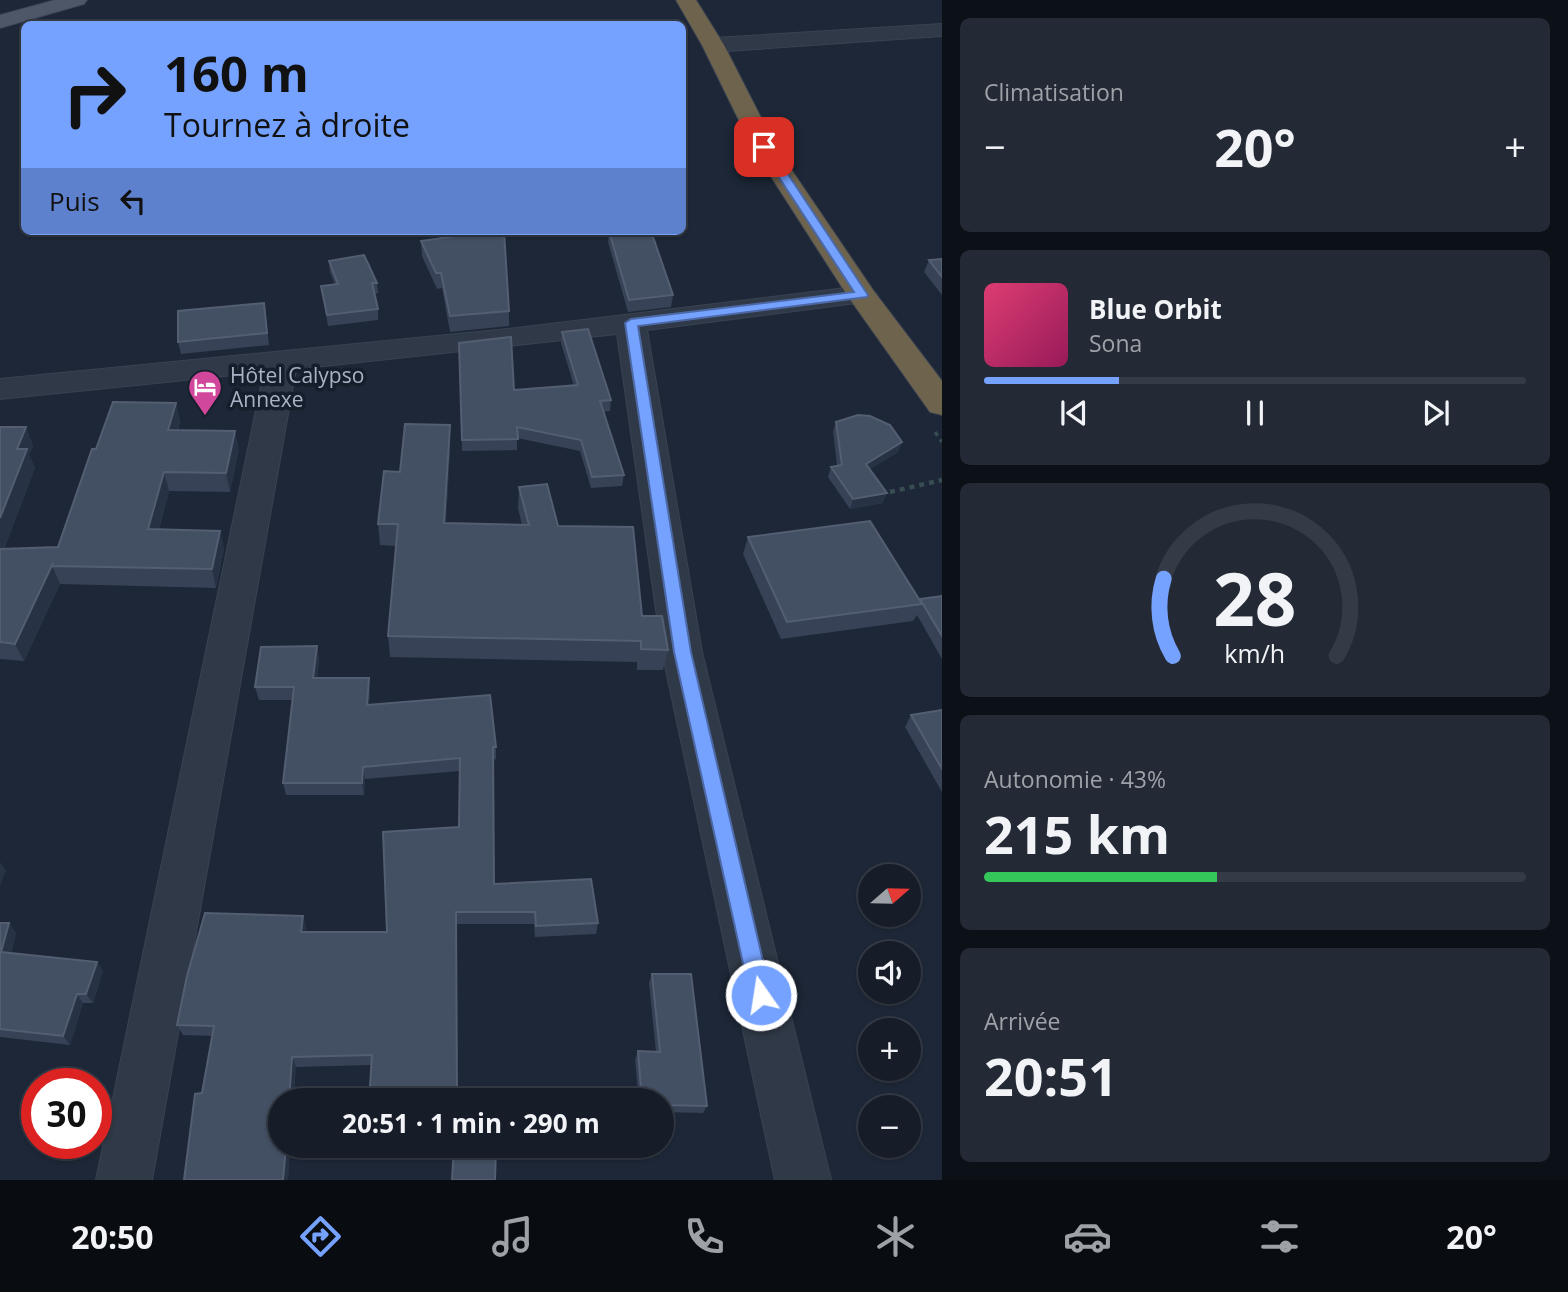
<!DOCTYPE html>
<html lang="fr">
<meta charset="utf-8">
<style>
body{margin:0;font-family:"Open Sans",sans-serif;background:#232a35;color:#f1f3f6;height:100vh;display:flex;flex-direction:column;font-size:26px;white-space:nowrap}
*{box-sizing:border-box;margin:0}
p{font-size:23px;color:#9ea2a8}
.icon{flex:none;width:38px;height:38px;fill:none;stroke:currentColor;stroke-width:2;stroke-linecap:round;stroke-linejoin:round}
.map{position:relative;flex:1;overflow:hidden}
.side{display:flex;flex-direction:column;gap:18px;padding:18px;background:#0c1017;width:626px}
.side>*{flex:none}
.hud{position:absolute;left:21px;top:21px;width:665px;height:214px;border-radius:10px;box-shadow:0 2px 5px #0004,0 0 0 2px #353b46;background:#75a2ff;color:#111;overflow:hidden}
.needle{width:46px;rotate:70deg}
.tools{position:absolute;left:858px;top:864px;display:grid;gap:14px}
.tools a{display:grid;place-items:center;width:63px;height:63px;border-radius:50%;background:#161d29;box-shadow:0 2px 5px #0004,0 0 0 2px #353b46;font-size:35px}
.speed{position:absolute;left:21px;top:1068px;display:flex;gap:14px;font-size:35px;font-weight:700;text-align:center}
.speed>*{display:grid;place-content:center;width:91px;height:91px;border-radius:50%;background:#161d29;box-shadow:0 2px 5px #0004,0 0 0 2px #353b46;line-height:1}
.speed .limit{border:10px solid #d22;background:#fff;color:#111}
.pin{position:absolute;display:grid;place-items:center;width:60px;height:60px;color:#fff;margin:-30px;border-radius:14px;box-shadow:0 4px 10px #0006}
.me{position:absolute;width:77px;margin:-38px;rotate:347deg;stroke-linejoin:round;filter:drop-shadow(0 0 5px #0008)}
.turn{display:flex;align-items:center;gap:24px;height:147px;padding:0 28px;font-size:32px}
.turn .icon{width:91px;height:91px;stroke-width:2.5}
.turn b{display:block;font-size:49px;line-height:60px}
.then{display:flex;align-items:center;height:66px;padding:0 28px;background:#0003;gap:14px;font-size:26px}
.big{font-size:52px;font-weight:700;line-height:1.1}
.side .widget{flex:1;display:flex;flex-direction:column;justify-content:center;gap:10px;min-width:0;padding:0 24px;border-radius:10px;background:#232a35}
.side .dial{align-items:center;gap:0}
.dial svg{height:182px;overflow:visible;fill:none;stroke:#353b46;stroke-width:7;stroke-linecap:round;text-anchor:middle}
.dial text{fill:#f1f3f6;stroke:none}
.song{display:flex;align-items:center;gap:21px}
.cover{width:84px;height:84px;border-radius:10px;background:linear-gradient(135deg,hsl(340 70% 55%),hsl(330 70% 35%))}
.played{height:7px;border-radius:4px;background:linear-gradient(90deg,#75a2ff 25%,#353b46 25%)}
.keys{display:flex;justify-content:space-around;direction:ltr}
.heat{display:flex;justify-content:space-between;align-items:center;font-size:38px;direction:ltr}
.charge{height:10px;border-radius:5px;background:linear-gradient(90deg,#34c759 43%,#353b46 0)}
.trip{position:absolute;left:268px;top:1088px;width:406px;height:70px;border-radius:35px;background:#161d29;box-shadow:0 2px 5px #0004,0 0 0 2px #353b46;font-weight:700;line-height:70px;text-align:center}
.tabs{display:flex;height:112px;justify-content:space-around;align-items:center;background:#090c10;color:#9ea2a8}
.tabs .icon{width:49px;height:49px}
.tabs .selected{color:#75a2ff}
.tabs b{font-size:32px;color:#f1f3f6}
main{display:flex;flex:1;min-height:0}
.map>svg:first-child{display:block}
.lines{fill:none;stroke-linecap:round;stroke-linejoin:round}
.minor-casing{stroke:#3a4251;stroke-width:2}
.major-casing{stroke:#3a4251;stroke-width:2}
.highway-casing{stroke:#3b4352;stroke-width:2}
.path-far1{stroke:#374d51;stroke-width:3.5;stroke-dasharray:4.5 4.5;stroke-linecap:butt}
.path{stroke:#374d51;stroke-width:4.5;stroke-dasharray:5 5;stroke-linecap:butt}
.minor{fill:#303947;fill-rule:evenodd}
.major{fill:#4e5768;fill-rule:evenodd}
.highway{fill:#6e634d;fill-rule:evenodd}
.wall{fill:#374256}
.shaded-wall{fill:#273245}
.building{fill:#434f62;stroke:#535e72;stroke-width:2}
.route{fill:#75a2ff;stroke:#4c69a6;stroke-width:2}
.labels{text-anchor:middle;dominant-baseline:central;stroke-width:7;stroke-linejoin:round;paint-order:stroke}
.poi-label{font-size:21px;fill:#aab3c5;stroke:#161e2b;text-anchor:start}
</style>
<main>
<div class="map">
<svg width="942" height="1180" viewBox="0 0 942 1180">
<rect width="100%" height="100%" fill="#1d2737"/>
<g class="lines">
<!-- minor casing -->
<g class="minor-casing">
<g id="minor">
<polygon points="942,24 942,36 713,52 705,50 702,45 705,40 713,38"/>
<polygon points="862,286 872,289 877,295 872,301 647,330 702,652 831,1180 775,1180 662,652 617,334 296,369 152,1180 96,1180 264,372 0,399 0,379 517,328"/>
</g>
</g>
<!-- major casing -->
<g class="major-casing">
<polygon id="major" points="55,0 87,0 84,4 0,28 0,15"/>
</g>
<!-- highway casing -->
<g class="highway-casing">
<polygon id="highway" points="676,0 696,0 724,45 776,147 873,290 942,381 942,415 930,412 847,295 752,147 702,45"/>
</g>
<!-- path-far1 -->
<polyline class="path-far1" points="935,432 942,442"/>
<!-- path -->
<polyline class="path" points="890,492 942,480"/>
<!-- minor -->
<use href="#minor" class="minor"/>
<!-- major -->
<use href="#major" class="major"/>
<!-- highway -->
<use href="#highway" class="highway"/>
</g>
<!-- wall -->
<g class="wall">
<polygon points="609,231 673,295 671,307 628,312 608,242"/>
<polygon points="421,241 509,311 509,326 450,332 442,288 437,289 422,256"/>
<polygon points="942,259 942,295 924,272 929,260"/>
<polygon points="329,261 377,283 378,293 374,294 378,309 378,320 328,326 321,286 335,284 330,272"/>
<polygon points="264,303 269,345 181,354 178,342"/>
<polygon points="562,332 611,400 610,411 603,412 624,475 622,486 591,488 580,451 517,438 517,450 462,451 459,343 514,390 574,386 561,343"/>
<polygon points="176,403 180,421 178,431 239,449 230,492 169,491 159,530 220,531 224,549 216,588 60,584 24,661 0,659 0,427 26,427 33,446 29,455 35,468 4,549 58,547"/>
<polygon points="836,422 902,442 898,452 870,469 883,503 850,509 828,477 831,467 837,466 833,431"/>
<polygon points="450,447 446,523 522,525 518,508 519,487 558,526 642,616 668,650 663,670 637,670 637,662 390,657 388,636 396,546 380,545 378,524 400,472"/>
<polygon points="748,537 919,600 920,599 942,596 942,659 917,615 913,621 781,639 743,554"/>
<polygon points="317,646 319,659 317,678 370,691 369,705 496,747 496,759 494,760 494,884 598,923 596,934 535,937 534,924 456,924 371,1065 296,1067 293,1101 280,1101 280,1146 290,1146 288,1180 184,1180 212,1036 183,1035 177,1025 306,927 305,932 387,932 459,827 460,771 365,779 364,795 286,795 283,783 293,700 259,700 255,687"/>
<polygon points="942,710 942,792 905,727 911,715"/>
<polygon points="0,923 9,923 16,933 11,953 97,962 103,971 93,1003 83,1003 70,1045 0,1037"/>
<polygon points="652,974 707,1106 703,1113 662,1112 662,1101 639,1101 635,1060 638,1051 656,1052 649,983"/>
<polygon points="500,1146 552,1146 551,1149"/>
</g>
<!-- shaded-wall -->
<g class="shaded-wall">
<polygon points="176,403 180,421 173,449 168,430"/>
<polygon points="450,425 450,447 445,545 444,523"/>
<polygon points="26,427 33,446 29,455 35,468 0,559 0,518 17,449"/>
<polygon points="235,431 239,449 230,492 226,473"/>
<polygon points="902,442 898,452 863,473 866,464"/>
<polygon points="164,472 169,491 154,548 148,529"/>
<polygon points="887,493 883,503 850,509 853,499"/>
<polygon points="220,531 224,549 216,588 212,569"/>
<polygon points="52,566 60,584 24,661 15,644"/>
<polygon points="317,646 319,659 316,692 313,678"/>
<polygon points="369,678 370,691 368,718 367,705"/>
<polygon points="363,767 365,779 364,795 362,783"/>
<polygon points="0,862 6,870 0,886"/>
<polygon points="303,916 306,927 304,943 301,932"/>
<polygon points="9,923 16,933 8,962 1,952"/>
<polygon points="97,962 103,971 93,1003 86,994"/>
<polygon points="77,994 83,1003 70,1045 63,1036"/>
<polygon points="292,1057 296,1067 293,1101 289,1101"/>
<polygon points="286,1146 290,1146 288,1180 283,1180"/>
</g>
<!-- building -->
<g class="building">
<polygon points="491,231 504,231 509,311 450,316 441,273 436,273 421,241"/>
<polygon points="609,231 651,231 673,295 629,300"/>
<polygon points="364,255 377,283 372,283 378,309 327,315 321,286 338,284 329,261"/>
<polygon points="942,259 942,277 929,260"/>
<polygon points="264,303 267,333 178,342 178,311"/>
<polygon points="588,329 611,400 600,401 624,475 592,477 581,440 517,427 518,439 462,440 459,343 511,337 514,390 578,385 562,332"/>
<polygon points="113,402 176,403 168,430 235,431 226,473 164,472 148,529 220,531 212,569 52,566 53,563 15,644 0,642 0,549 58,547 92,449 96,449"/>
<polygon points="858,415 870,416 890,425 902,442 866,464 887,493 853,499 831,467 842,465 836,422"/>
<polygon points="405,424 450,425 444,523 529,525 519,487 547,484 558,526 633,527 642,616 662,616 668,650 641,649 641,641 388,636 398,524 378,524 384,471 400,472"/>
<polygon points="0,427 26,427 17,449 27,449 0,518"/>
<polygon points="870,521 922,604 787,622 748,537"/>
<polygon points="942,596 942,636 920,599"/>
<polygon points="317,646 313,678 369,678 367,705 490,695 496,747 493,747 494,884 591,879 598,923 536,926 535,912 456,912 457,1101 369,1101 372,1055 292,1057 289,1101 280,1101 280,1146 286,1146 283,1180 184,1180 195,1094 202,1093 214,1026 177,1025 187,976 205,913 303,916 301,932 387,932 383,832 459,827 460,758 363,767 362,783 283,783 294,687 255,687 261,647"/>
<polygon points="942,710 942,769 911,715"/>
<polygon points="0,923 9,923 1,952 97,962 86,994 77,994 63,1036 0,1029"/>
<polygon points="652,974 691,974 707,1106 662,1105 662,1101 642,1101 638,1051 660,1052"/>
<polygon points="454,1146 496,1146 495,1180 452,1180"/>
</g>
<!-- route -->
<polygon class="route" points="764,144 770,147 868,295 867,297 638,326 691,652 771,995 768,1002 761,1006 753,1002 750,995 674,652 625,323 631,319 854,292 759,147"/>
<!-- icons -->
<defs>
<g id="hotel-pin" transform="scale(1.75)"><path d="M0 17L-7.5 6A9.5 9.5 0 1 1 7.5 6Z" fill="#d1479c" stroke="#161e2b"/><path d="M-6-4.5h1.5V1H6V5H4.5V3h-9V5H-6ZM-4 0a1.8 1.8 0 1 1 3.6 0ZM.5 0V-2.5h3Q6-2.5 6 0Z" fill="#fff"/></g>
</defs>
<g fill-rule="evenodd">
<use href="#hotel-pin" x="205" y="387"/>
</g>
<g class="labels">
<!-- poi labels -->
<g class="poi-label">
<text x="230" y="375">Hôtel Calypso<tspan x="230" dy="24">Annexe</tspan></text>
</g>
</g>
</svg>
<div class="tools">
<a><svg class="needle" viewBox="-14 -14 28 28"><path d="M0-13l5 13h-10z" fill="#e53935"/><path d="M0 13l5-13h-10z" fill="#9ea2a8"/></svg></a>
<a><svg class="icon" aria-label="sound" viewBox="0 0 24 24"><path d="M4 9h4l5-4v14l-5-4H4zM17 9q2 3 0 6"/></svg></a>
<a>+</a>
<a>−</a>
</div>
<div class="speed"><div class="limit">30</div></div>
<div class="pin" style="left:764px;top:147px;background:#d93025"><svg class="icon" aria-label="arrive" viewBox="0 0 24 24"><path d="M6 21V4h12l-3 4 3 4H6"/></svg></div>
<svg class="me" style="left:761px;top:995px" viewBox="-20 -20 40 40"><circle r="17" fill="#75a2ff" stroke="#fff" stroke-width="3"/><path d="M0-11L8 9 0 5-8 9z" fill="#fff"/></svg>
<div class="trip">20:51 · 1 min · 290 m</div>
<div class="hud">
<div class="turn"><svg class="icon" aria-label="right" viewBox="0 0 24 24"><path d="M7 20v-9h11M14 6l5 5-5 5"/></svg><div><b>160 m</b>Tournez à droite</div></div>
<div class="then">Puis<svg class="icon" aria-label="left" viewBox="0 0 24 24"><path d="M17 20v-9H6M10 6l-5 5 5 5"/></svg></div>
</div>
</div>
<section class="side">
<div class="widget"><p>Climatisation</p>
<div class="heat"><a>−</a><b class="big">20°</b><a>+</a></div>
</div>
<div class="widget">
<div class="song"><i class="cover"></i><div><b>Blue Orbit</b><p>Sona</p></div></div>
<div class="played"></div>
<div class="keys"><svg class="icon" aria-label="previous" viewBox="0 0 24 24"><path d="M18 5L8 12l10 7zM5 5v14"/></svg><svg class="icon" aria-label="pause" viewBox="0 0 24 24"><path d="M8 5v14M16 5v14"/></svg><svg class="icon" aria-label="next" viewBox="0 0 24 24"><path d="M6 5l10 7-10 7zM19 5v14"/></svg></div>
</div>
<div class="widget dial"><svg viewBox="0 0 100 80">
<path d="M14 69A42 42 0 1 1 86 69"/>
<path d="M14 69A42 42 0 0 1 10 35" stroke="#75a2ff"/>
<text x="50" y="56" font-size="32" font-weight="700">28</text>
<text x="50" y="72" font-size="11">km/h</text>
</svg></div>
<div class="widget"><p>Autonomie · 43%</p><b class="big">215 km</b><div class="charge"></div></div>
<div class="widget"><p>Arrivée</p><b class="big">20:51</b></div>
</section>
</main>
<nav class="tabs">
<b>20:50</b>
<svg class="icon selected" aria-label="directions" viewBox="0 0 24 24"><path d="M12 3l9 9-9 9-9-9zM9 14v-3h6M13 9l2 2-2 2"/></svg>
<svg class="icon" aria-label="music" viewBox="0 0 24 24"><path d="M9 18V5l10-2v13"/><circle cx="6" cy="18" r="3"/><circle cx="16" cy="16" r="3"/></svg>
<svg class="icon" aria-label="phone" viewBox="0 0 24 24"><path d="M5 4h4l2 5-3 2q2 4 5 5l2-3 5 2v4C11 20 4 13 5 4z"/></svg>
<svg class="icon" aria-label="climate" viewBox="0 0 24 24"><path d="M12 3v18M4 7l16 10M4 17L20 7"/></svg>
<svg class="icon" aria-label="car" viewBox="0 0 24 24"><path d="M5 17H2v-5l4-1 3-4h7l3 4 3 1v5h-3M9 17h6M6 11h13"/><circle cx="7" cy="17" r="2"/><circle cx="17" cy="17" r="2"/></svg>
<svg class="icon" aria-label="filters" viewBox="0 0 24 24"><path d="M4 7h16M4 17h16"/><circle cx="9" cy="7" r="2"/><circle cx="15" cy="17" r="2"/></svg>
<b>20°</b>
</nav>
